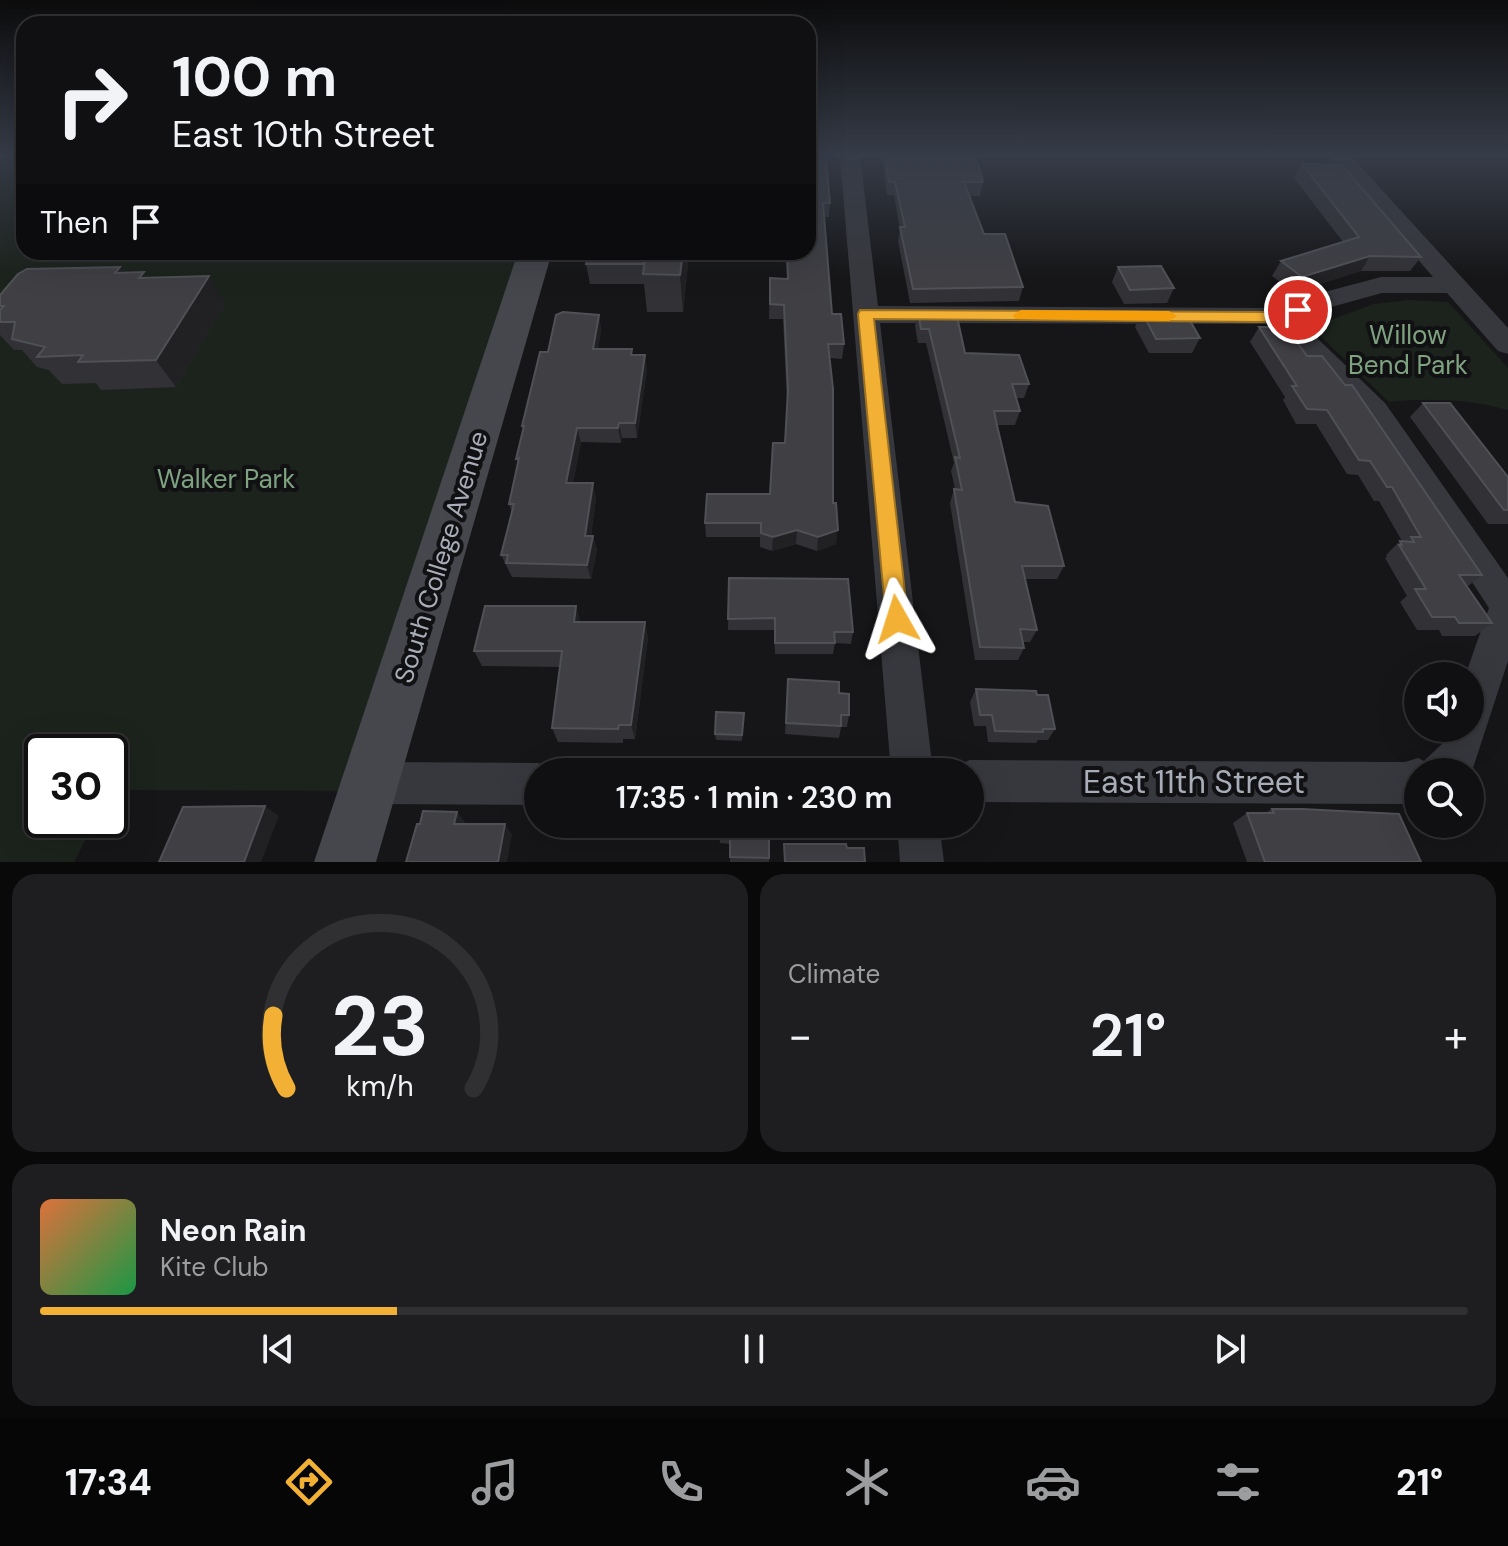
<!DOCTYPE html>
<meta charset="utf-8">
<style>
body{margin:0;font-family:"DM Sans",sans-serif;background:#1e1e20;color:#f1f3f6;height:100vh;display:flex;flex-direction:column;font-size:30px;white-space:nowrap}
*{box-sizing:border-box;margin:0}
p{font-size:26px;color:#9c9d9f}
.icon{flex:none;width:44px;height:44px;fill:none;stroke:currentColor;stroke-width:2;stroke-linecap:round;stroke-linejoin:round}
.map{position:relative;height:862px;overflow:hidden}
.sheet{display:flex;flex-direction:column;gap:12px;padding:12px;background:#09090a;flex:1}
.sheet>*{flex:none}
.top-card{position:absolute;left:16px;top:16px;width:800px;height:244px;border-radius:24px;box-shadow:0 8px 32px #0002,0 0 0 2px #303032;background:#101012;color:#f1f3f6;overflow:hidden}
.fabs{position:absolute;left:1404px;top:662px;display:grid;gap:16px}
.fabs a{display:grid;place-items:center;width:80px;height:80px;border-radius:50%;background:#101012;box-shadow:0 8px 32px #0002,0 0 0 2px #303032;font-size:40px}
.speed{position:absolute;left:24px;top:734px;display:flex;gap:16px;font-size:40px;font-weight:700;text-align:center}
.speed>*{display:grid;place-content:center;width:104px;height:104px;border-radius:50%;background:#101012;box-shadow:0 8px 32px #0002,0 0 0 2px #303032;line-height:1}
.speed .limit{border:4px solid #111;border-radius:12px;background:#fff;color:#111}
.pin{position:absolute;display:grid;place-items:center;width:68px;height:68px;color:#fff;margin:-34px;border:4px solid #fff;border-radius:50%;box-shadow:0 2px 8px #0007}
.me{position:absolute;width:88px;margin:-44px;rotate:354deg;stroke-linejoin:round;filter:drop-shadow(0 0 6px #0008)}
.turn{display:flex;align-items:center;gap:28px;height:168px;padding:0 24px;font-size:36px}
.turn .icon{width:104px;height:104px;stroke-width:2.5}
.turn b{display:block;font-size:56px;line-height:68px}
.then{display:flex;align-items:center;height:76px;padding:0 24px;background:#0003;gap:16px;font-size:30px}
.big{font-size:60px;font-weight:600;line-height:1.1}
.sheet .tile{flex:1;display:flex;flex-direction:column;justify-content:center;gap:12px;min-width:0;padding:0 28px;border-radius:24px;background:#1e1e20}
.sheet .dial{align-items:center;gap:0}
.dial svg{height:208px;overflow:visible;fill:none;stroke:#303032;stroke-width:7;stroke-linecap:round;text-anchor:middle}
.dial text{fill:#f1f3f6;stroke:none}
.song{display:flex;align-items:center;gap:24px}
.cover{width:96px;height:96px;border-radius:12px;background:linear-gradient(135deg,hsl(20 70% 55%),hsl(140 70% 35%))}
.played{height:8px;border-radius:4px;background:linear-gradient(90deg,#f2b134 25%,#303032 25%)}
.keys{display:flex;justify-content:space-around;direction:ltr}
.heat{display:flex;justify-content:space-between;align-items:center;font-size:44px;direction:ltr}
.sheet .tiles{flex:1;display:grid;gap:12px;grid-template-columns:1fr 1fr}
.tile:last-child{grid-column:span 2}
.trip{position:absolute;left:524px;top:758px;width:460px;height:80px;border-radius:40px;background:#101012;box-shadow:0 8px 32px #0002,0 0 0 2px #303032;font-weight:600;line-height:80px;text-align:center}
.dock{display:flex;height:128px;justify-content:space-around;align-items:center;background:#060607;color:#9c9d9f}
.dock .icon{width:56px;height:56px}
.dock .selected{color:#f2b134}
.dock b{font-size:36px;color:#f1f3f6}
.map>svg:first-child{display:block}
.green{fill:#1c231d}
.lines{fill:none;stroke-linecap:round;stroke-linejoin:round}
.street{fill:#37383d;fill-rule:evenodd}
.secondary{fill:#45474d;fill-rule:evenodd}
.wall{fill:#323236}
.shaded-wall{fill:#212124}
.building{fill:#3f3f44;stroke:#4f5156;stroke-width:2}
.route{fill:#f2b134;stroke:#9d7322;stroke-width:2}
.slow{fill:#f59e0b}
.labels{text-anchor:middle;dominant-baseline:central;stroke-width:8;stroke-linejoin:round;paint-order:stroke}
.park-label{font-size:26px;fill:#7fa381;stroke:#111113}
.street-label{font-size:26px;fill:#a8adb8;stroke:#111113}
.near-street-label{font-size:32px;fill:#a8adb8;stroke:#111113}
</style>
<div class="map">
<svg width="1508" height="862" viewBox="0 0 1508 862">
<rect width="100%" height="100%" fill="#161618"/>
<!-- green -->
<g class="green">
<polygon points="0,156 24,156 24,252 535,252 368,791 112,790 110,793 110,752 42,752 42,820 96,820 74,862 0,862"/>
<path d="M1409,300L1448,302L1508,368V410C1467,399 1431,398 1389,402L1311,327L1374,304Z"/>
</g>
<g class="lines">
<!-- street -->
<g class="street">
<polygon points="840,156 860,156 878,306 1264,308 1381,277 1433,277 1329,156 1351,156 1508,328 1508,354 1498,351 1447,293 1382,293 1295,317 1385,403 1508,578 1508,661 1472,771 1418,772 1418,800 1405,804 970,802 970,772 953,772 955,766 970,760 1405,762 1418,758 1424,761 1442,744 1447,728 1470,728 1470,676 1465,676 1489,608 1365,419 1271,324 880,323 933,772 891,772"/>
<polygon points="371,762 538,763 554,772 538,772 538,805 371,804 356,798 350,783 356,768"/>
<polygon points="897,824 939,824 944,862 900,862"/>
</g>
<!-- secondary -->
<polygon class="secondary" points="518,252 552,252 376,862 314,862"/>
</g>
<!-- wall -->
<g class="wall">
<polygon points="808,156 830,203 829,217 824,217 832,314 844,344 842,359 830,358 833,503 836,544 817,551 796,544 772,551 760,547 760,537 706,537 705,523 770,494 785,443 787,403 783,319 769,319 770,278 787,279 786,252 808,252"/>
<polygon points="882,156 976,156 983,182 980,196 969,196 984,234 1023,287 1019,301 910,303 898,241 900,229 894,195 887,195"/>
<polygon points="1302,164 1421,257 1410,271 1361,271 1294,292 1272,276 1281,261 1343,242 1294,178"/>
<polygon points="589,252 687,252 688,265 683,312 647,312 644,284 590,284 586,264"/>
<polygon points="1118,267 1174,288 1167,303 1124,304 1112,282"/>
<polygon points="125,273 148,278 225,304 176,387 101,390 96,383 62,384 49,370 37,367 22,350 14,350 0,335 0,295"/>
<polygon points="918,312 965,353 1029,384 1024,398 1016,398 1020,411 1015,425 997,425 1015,502 1064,566 1057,579 1025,579 1037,630 1030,642 1023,642 1024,648 1018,660 975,660 950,503 954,489 955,489 951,471 954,463 926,343 918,343 915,326"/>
<polygon points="1142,312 1200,338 1192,353 1149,353 1135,327"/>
<polygon points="599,315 601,330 598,349 633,355 647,370 637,438 622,438 621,443 581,442 573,483 596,497 591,536 593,536 597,550 591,579 512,577 501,555 512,513 509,504 518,464 516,459 523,431 522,426 548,352"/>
<polygon points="1259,327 1307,356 1482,575 1467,587 1492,623 1475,636 1442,636 1439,630 1417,630 1400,602 1407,596 1385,558 1387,557 1386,555 1400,541 1402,541 1379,501 1374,501 1358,475 1347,474 1316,424 1296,424 1283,400 1285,397 1250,342"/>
<polygon points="1423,403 1508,477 1508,524 1488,524 1410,417"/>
<polygon points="729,578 853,632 851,644 835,643 833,654 775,654 774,630 728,630"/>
<polygon points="581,622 645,622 648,638 635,739 623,739 623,743 558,742 552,728 560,667 482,666 474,651"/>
<polygon points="788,679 839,693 849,715 847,727 841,727 839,738 785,734"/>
<polygon points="976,689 1037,695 1055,729 1048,740 1038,740 1036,743 988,742 986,726 974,726 970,702"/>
<polygon points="744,713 742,741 716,740 715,734"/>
<polygon points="1272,809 1421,862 1247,862 1233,823 1247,813 1265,813"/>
<polygon points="769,824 769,862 730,862 730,844 720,843 719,834"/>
</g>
<!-- shaded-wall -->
<g class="shaded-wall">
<polygon points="683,252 687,252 688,265 683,312 680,275"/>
<polygon points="1370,256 1361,271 1294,292 1302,277"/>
<polygon points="120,267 140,294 115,273"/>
<polygon points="209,276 225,304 176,387 156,360"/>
<polygon points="599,315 601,330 596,364 593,349"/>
<polygon points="645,355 647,370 637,438 635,423"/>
<polygon points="619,423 622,438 621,443 618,428"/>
<polygon points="577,428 581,442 570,498 566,483"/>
<polygon points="593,483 596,497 589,550 585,536"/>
<polygon points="797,530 796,544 772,551 773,537"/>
<polygon points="838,530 836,544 817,551 818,537"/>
<polygon points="593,536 597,550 591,579 587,565"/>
<polygon points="576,606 581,623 574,622"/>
<polygon points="645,622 648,638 635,739 631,725"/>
<polygon points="265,806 279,816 261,862 244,862"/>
<polygon points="457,812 465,822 462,833 454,824"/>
<polygon points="505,824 512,834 507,862 498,862"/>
</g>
<!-- building -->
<g class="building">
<polygon points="808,156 826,156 830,203 823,203 832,314 841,314 844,344 828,344 833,389 833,503 836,503 838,530 818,537 797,530 773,537 761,533 761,523 705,523 707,494 770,494 773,443 785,443 788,390 784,305 770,304 770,278 788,279 787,252 808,252"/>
<polygon points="885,156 976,156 983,182 964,182 984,234 1005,234 1023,287 913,289 900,227 905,227 895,182 889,182"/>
<polygon points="1302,164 1342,165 1421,257 1370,256 1302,277 1281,261 1359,237"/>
<polygon points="589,252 646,252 644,264 586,264"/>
<polygon points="646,252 683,252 680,275 643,274"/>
<polygon points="1161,266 1174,288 1130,290 1118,267"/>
<polygon points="120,267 115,273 144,272 139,278 209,276 156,360 78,362 83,355 37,357 45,347 12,339 15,322 0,322 0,310 4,306 0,306 0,295 18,274 27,269"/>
<polygon points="563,312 599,315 593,349 632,349 631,355 645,355 635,423 619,423 618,428 577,428 566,483 593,483 585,536 593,536 587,565 506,563 508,555 501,555 514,504 509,504 519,458 516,459 524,426 522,426 540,352 548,352 556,315"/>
<polygon points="918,312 956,312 965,353 1019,355 1029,384 1012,384 1020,411 994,411 996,421 1015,502 1048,506 1064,566 1022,566 1037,630 1020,629 1024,648 980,647 954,489 962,490 955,457 960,458 929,329 921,329"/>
<polygon points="1142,312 1185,312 1200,338 1156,339"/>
<polygon points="1259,327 1286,327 1307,356 1322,356 1345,385 1352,385 1482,575 1459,575 1492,623 1459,623 1455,617 1432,617 1415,589 1426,589 1399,545 1402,545 1400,541 1414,542 1411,537 1421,537 1392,487 1387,487 1370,461 1359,460 1327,410 1307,409 1292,386 1297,386"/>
<polygon points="1423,403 1450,403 1508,477 1508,510 1504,510"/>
<polygon points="729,578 848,579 853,632 834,632 835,643 775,643 775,618 728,619"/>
<polygon points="485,606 576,606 574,622 645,622 631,725 619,725 618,729 552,728 562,651 474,651"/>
<polygon points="788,679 839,682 839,693 849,694 849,715 841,715 841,726 786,723"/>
<polygon points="976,689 1036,691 1037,695 1048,695 1055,729 1043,729 1043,732 995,731 992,715 980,715"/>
<polygon points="716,712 744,713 742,735 715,734"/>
<polygon points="265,806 244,862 159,862 183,807"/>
<polygon points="1272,809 1302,809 1399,814 1421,862 1265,862 1247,813 1274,813"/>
<polygon points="423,811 457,812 454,824 505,824 498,862 406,862 417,824 420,824"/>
<polygon points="719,824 769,824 769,858 730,857 730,834 719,834"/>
<polygon points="784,844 846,844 847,848 864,848 865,862 785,862"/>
</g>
<!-- sky -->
<linearGradient id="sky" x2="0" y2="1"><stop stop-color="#0c0c0d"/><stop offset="0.56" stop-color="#363c48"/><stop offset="1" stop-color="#363c48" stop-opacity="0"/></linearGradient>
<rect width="1508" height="277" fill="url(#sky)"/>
<!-- route -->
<polygon class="route" points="1298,305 1303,307 1303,314 1264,322 874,319 908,619 904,626 897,629 889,626 886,619 858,314 860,310 1264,312"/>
<!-- slow -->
<polygon class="slow" points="1021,310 1169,311 1177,316 1169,321 1015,319 1013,315"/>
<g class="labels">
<!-- park labels -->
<g class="park-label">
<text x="1408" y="335">Willow<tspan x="1408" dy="30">Bend Park</tspan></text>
<text x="226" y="479">Walker Park</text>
</g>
<!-- street labels -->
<g class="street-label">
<text transform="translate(441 557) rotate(-73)">South College Avenue</text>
</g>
<!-- near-street labels -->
<g class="near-street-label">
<text x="1194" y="782">East 11th Street</text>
</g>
</g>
</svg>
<div class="fabs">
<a><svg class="icon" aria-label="sound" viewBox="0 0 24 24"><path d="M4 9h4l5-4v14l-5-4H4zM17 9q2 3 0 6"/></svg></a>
<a><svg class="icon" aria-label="search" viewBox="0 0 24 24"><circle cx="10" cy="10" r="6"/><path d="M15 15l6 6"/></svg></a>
</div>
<div class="speed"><div class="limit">30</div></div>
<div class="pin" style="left:1298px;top:310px;background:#d93025"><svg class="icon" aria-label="arrive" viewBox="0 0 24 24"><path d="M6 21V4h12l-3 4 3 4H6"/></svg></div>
<svg class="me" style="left:897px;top:619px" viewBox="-20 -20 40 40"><path d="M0-17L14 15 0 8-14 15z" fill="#f2b134" stroke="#fff" stroke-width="4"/></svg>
<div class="trip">17:35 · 1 min · 230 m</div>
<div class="top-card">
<div class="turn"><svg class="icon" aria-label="right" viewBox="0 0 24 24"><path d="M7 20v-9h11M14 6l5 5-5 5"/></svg><div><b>100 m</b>East 10th Street</div></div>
<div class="then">Then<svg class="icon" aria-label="arrive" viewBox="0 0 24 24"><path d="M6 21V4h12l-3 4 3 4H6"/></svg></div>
</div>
</div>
<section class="sheet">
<div class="tiles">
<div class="tile dial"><svg viewBox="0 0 100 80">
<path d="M14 69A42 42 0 1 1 86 69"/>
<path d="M14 69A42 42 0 0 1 9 41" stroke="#f2b134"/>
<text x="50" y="56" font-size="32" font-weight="700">23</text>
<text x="50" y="72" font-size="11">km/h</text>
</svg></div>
<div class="tile"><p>Climate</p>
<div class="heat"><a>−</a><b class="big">21°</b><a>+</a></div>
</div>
<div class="tile">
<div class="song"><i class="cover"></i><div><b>Neon Rain</b><p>Kite Club</p></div></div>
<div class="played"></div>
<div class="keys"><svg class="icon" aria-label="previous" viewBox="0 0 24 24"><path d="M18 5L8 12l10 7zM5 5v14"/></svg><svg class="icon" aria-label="pause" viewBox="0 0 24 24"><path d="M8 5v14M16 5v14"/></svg><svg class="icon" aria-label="next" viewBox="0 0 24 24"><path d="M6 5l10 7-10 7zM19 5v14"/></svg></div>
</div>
</div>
</section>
<nav class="dock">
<b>17:34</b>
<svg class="icon selected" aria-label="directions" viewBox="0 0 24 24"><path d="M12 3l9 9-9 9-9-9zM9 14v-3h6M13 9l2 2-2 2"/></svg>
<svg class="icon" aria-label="music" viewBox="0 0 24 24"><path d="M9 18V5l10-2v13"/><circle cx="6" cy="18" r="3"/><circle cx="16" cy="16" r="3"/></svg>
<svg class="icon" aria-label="phone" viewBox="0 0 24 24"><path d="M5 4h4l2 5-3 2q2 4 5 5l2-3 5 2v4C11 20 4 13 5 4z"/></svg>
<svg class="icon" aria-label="climate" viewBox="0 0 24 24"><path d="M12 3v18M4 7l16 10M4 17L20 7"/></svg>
<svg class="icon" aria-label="car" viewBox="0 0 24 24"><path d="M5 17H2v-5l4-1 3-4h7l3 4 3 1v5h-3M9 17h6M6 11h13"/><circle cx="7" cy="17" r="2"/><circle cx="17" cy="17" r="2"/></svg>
<svg class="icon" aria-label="filters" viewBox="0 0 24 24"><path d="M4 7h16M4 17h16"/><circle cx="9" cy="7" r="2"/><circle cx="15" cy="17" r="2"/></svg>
<b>21°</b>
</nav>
